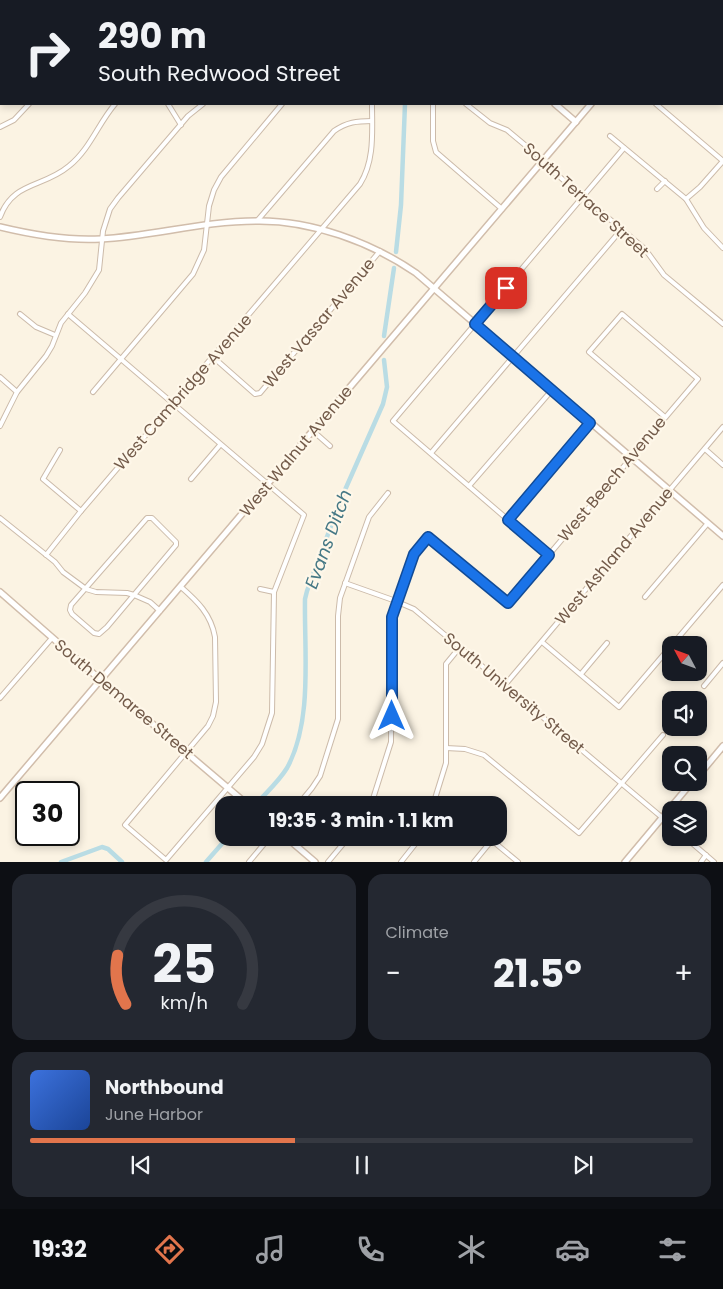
<!DOCTYPE html>
<meta charset="utf-8">
<style>
body{margin:0;font-family:Poppins,sans-serif;background:#242831;color:#f1f3f6;height:100vh;display:flex;flex-direction:column;font-size:19px;white-space:nowrap}
*{box-sizing:border-box;margin:0}
p{font-size:16px;color:#9ea1a6}
.icon{flex:none;width:28px;height:28px;fill:none;stroke:currentColor;stroke-width:2;stroke-linecap:round;stroke-linejoin:round}
.map{position:relative;height:862px;overflow:hidden}
.drawer{display:flex;flex-direction:column;gap:12px;padding:12px;background:#0d0f14;flex:1}
.drawer>*{flex:none}
.top-card{position:absolute;left:0px;top:0px;width:724px;height:105px;box-shadow:0 2px 8px #0003;background:#171b24;color:#f1f3f6;overflow:hidden}
.needle{width:32px;rotate:311deg}
.fabs{position:absolute;left:662px;top:636px;display:grid;gap:10px}
.fabs a{display:grid;place-items:center;width:45px;height:45px;border-radius:10px;background:#171b24;box-shadow:0 2px 8px #0003;font-size:25px}
.speed{position:absolute;left:15px;top:781px;display:flex;gap:10px;font-size:25px;font-weight:700;text-align:center}
.speed>*{display:grid;place-content:center;width:65px;height:65px;border-radius:50%;background:#171b24;box-shadow:0 2px 8px #0003;line-height:1}
.speed .limit{border:2px solid #111;border-radius:8px;background:#fff;color:#111}
.pin{position:absolute;display:grid;place-items:center;width:42px;height:42px;color:#fff;margin:-21px;border-radius:10px;box-shadow:0 2px 8px #0006}
.me{position:absolute;width:55px;margin:-28px;rotate:0deg;stroke-linejoin:round;filter:drop-shadow(0 0 4px #0008)}
.turn{display:flex;align-items:center;gap:18px;height:105px;padding:0 15px;font-size:22px}
.turn .icon{width:65px;height:65px;stroke-width:2.5}
.turn b{display:block;font-size:35px;line-height:42px}
.big{font-size:38px;font-weight:700;line-height:1.1}
.drawer .tile{flex:1;display:flex;flex-direction:column;justify-content:center;gap:8px;min-width:0;padding:0 18px;border-radius:15px;background:#242831}
.drawer .dial{align-items:center;gap:0}
.dial svg{height:130px;overflow:visible;fill:none;stroke:#363941;stroke-width:7;stroke-linecap:round;text-anchor:middle}
.dial text{fill:#f1f3f6;stroke:none}
.song{display:flex;align-items:center;gap:15px}
.cover{width:60px;height:60px;border-radius:8px;background:linear-gradient(135deg,hsl(220 70% 55%),hsl(220 70% 35%))}
.played{height:5px;border-radius:2px;background:linear-gradient(90deg,#e2754c 40%,#363941 40%)}
.keys{display:flex;justify-content:space-around;direction:ltr}
.heat{display:flex;justify-content:space-between;align-items:center;font-size:28px;direction:ltr}
.drawer .tiles{flex:1;display:grid;gap:12px;grid-template-columns:1fr 1fr}
.tile:last-child{grid-column:span 2}
.trip{position:absolute;left:215px;top:796px;width:292px;height:50px;border-radius:15px;background:#171b24;box-shadow:0 2px 8px #0003;font-weight:700;line-height:50px;text-align:center}
.tab-bar{display:flex;height:80px;justify-content:space-around;align-items:center;background:#090b0e;color:#9ea1a6}
.tab-bar .icon{width:35px;height:35px}
.tab-bar .current{color:#e2754c}
.tab-bar b{font-size:22px;color:#f1f3f6}
.map>svg:first-child{display:block}
.green{fill:#d0e8c2}
.lines{fill:none;stroke-linecap:round;stroke-linejoin:round}
.canal{stroke:#b9dce4;stroke-width:4.5}
.street-casing{stroke:#cba;stroke-width:6}
.secondary-casing{stroke:#d1bdab;stroke-width:8}
.street{stroke:#fff;stroke-width:4}
.secondary{stroke:#fff;stroke-width:5}
.route-casing{stroke:#114b97;stroke-width:12}
.route{stroke:#1a73e8;stroke-width:9}
.labels{text-anchor:middle;dominant-baseline:central;stroke-width:4.5;stroke-linejoin:round;paint-order:stroke}
.street-label{font-size:16px;fill:#735b4a;stroke:#fef7e9}
.water-label{font-size:18px;font-style:italic;fill:#457885;stroke:#fef7e9}
</style>
<div class="map">
<svg width="723" height="862" viewBox="0 0 723 862">
<rect width="100%" height="100%" fill="#fbf3e3"/>
<!-- green -->
<polygon class="green" points="280,0 370,0 282,1"/>
<g class="lines">
<!-- canal -->
<g class="canal">
<polyline points="407,1 407,0"/>
<polyline points="396,252 401,205 405,104"/>
<polyline points="384,336 394,268"/>
<path d="M257,803C267,792 279,781 287,768C313,721 304,652 305,599L307,591L341,499L383,404L387,387L384,360"/>
<polyline points="61,862 102,847 108,849 122,862"/>
<polyline points="206,862 227,838"/>
</g>
<!-- street casing -->
<g class="street-casing">
<g id="street">
<polyline points="50,0 52,1"/>
<polyline points="623,0 625,1"/>
<polyline points="89,1 90,0"/>
<polyline points="374,1 374,0"/>
<polyline points="464,1 465,0"/>
<polyline points="534,1 535,0"/>
<polyline points="605,1 606,0"/>
<polyline points="168,104 181,125"/>
<polyline points="433,104 433,141 436,152 502,209"/>
<polyline points="466,104 490,123 507,130 537,155 548,167 645,249 664,275 723,324"/>
<polyline points="656,104 723,161"/>
<polyline points="0,127 14,120 29,104"/>
<polyline points="610,136 686,199 704,228 723,248"/>
<polyline points="657,189 665,181"/>
<polyline points="686,199 700,187 723,161"/>
<path d="M0,217C13,181 43,188 69,166C90,149 98,124 115,104"/>
<path d="M257,221L334,131C347,122 357,121 372,121"/>
<polyline points="20,314 36,327 55,335"/>
<path d="M68,314L304,515L274,592L272,713L262,744L254,757L166,860L125,825L208,726L213,716L216,702L215,637C211,614 197,601 181,587"/>
<polyline points="213,357 255,394 260,393 380,251"/>
<polyline points="0,377 17,392"/>
<polyline points="93,392 193,274 204,250 209,206 214,190 221,177 282,104"/>
<polyline points="0,426 17,392 46,356 52,346 61,323 85,293 99,270 103,231 110,209 118,198 188,116 203,104"/>
<polyline points="313,431 330,446"/>
<polyline points="705,449 723,465"/>
<polyline points="60,450 43,479 81,511"/>
<polyline points="431,453 621,230"/>
<polyline points="191,479 220,445"/>
<polyline points="469,486 552,390"/>
<polyline points="0,518 55,562 63,572 86,589 96,592 127,593 134,595 150,602 160,611"/>
<polygon points="147,518 152,518 176,542 176,545 107,627 99,634 94,633 72,614 70,610 71,605"/>
<polyline points="508,520 590,423"/>
<path d="M46,555L81,511L360,184C375,160 372,131 372,104"/>
<polyline points="549,555 393,421 624,148"/>
<polyline points="345,583 393,600 414,609 671,825"/>
<polyline points="260,589 274,592"/>
<polyline points="645,597 708,523"/>
<polyline points="542,642 619,707 671,646"/>
<polyline points="672,645 723,585"/>
<polyline points="581,674 607,643"/>
<polyline points="504,686 723,427"/>
<polyline points="704,686 723,663"/>
<polyline points="0,698 52,638"/>
<polyline points="446,748 465,749 484,755 579,833 663,735"/>
<polyline points="298,805 312,788 320,776 338,719 338,616 340,598 369,517 388,493"/>
<polyline points="371,805 391,742 392,617 414,554 428,537 508,603 698,379 622,314 589,352 665,417"/>
<polyline points="433,805 446,763 446,664 460,647"/>
<polyline points="489,838 518,862"/>
<polyline points="686,838 714,862"/>
<polyline points="249,862 269,838"/>
<polyline points="328,862 348,838"/>
<polyline points="401,862 420,838"/>
<polyline points="474,862 492,840"/>
<polyline points="701,862 706,855"/>
</g>
</g>
<!-- secondary casing -->
<g class="secondary-casing">
<g id="secondary">
<polyline points="453,0 453,1"/>
<polyline points="678,1 679,0"/>
<polyline points="0,4 1,2"/>
<polyline points="555,104 576,122"/>
<path d="M0,227C33,235 67,241 101,239C153,236 204,221 256,221C311,220 371,242 416,273L723,536"/>
<polyline points="0,592 95,675 248,805"/>
<polyline points="699,775 723,746"/>
<polyline points="0,798 591,104"/>
<polyline points="287,838 315,862"/>
<polyline points="625,862 692,782"/>
</g>
</g>
<!-- street -->
<use href="#street" class="street"/>
<!-- secondary -->
<use href="#secondary" class="secondary"/>
</g>
<g class="lines">
<!-- route casing -->
<g class="route-casing">
<polyline id="route" points="392,716 392,617 414,554 428,537 508,603 549,555 508,520 590,423 475,324 506,288"/>
</g>
<!-- route -->
<use href="#route" class="route"/>
</g>
<g class="labels">
<!-- street labels -->
<g class="street-label">
<text transform="translate(586 200) rotate(42)">South Terrace Street</text>
<text transform="translate(319 323) rotate(-50)">West Vassar Avenue</text>
<text transform="translate(183 392) rotate(-49)">West Cambridge Avenue</text>
<text transform="translate(296 451) rotate(-50)">West Walnut Avenue</text>
<text transform="translate(612 479) rotate(-50)">West Beech Avenue</text>
<text transform="translate(614 556) rotate(-50)">West Ashland Avenue</text>
<text transform="translate(514 693) rotate(40)">South University Street</text>
<text transform="translate(124 699) rotate(40)">South Demaree Street</text>
</g>
<!-- water labels -->
<g class="water-label">
<text transform="translate(328 539) rotate(-70)">Evans Ditch</text>
</g>
</g>
</svg>
<div class="fabs">
<a><svg class="needle" viewBox="-14 -14 28 28"><path d="M0-13l5 13h-10z" fill="#e53935"/><path d="M0 13l5-13h-10z" fill="#9ea1a6"/></svg></a>
<a><svg class="icon" aria-label="sound" viewBox="0 0 24 24"><path d="M4 9h4l5-4v14l-5-4H4zM17 9q2 3 0 6"/></svg></a>
<a><svg class="icon" aria-label="search" viewBox="0 0 24 24"><circle cx="10" cy="10" r="6"/><path d="M15 15l6 6"/></svg></a>
<a><svg class="icon" aria-label="layers" viewBox="0 0 24 24"><path d="M12 4l9 5-9 5-9-5zM3 14l9 5 9-5"/></svg></a>
</div>
<div class="speed"><div class="limit">30</div></div>
<div class="pin" style="left:506px;top:288px;background:#d93025"><svg class="icon" aria-label="arrive" viewBox="0 0 24 24"><path d="M6 21V4h12l-3 4 3 4H6"/></svg></div>
<svg class="me" style="left:392px;top:716px" viewBox="-20 -20 40 40"><path d="M0-17L14 15 0 8-14 15z" fill="#1a73e8" stroke="#fff" stroke-width="4"/></svg>
<div class="trip">19:35 · 3 min · 1.1 km</div>
<div class="top-card">
<div class="turn"><svg class="icon" aria-label="right" viewBox="0 0 24 24"><path d="M7 20v-9h11M14 6l5 5-5 5"/></svg><div><b>290 m</b>South Redwood Street</div></div>
</div>
</div>
<section class="drawer">
<div class="tiles">
<div class="tile dial"><svg viewBox="0 0 100 80">
<path d="M14 69A42 42 0 1 1 86 69"/>
<path d="M14 69A42 42 0 0 1 9 39" stroke="#e2754c"/>
<text x="50" y="56" font-size="32" font-weight="700">25</text>
<text x="50" y="72" font-size="11">km/h</text>
</svg></div>
<div class="tile"><p>Climate</p>
<div class="heat"><a>−</a><b class="big">21.5°</b><a>+</a></div>
</div>
<div class="tile">
<div class="song"><i class="cover"></i><div><b>Northbound</b><p>June Harbor</p></div></div>
<div class="played"></div>
<div class="keys"><svg class="icon" aria-label="previous" viewBox="0 0 24 24"><path d="M18 5L8 12l10 7zM5 5v14"/></svg><svg class="icon" aria-label="pause" viewBox="0 0 24 24"><path d="M8 5v14M16 5v14"/></svg><svg class="icon" aria-label="next" viewBox="0 0 24 24"><path d="M6 5l10 7-10 7zM19 5v14"/></svg></div>
</div>
</div>
</section>
<nav class="tab-bar">
<b>19:32</b>
<svg class="icon current" aria-label="directions" viewBox="0 0 24 24"><path d="M12 3l9 9-9 9-9-9zM9 14v-3h6M13 9l2 2-2 2"/></svg>
<svg class="icon" aria-label="music" viewBox="0 0 24 24"><path d="M9 18V5l10-2v13"/><circle cx="6" cy="18" r="3"/><circle cx="16" cy="16" r="3"/></svg>
<svg class="icon" aria-label="phone" viewBox="0 0 24 24"><path d="M5 4h4l2 5-3 2q2 4 5 5l2-3 5 2v4C11 20 4 13 5 4z"/></svg>
<svg class="icon" aria-label="climate" viewBox="0 0 24 24"><path d="M12 3v18M4 7l16 10M4 17L20 7"/></svg>
<svg class="icon" aria-label="car" viewBox="0 0 24 24"><path d="M5 17H2v-5l4-1 3-4h7l3 4 3 1v5h-3M9 17h6M6 11h13"/><circle cx="7" cy="17" r="2"/><circle cx="17" cy="17" r="2"/></svg>
<svg class="icon" aria-label="filters" viewBox="0 0 24 24"><path d="M4 7h16M4 17h16"/><circle cx="9" cy="7" r="2"/><circle cx="15" cy="17" r="2"/></svg>
</nav>
